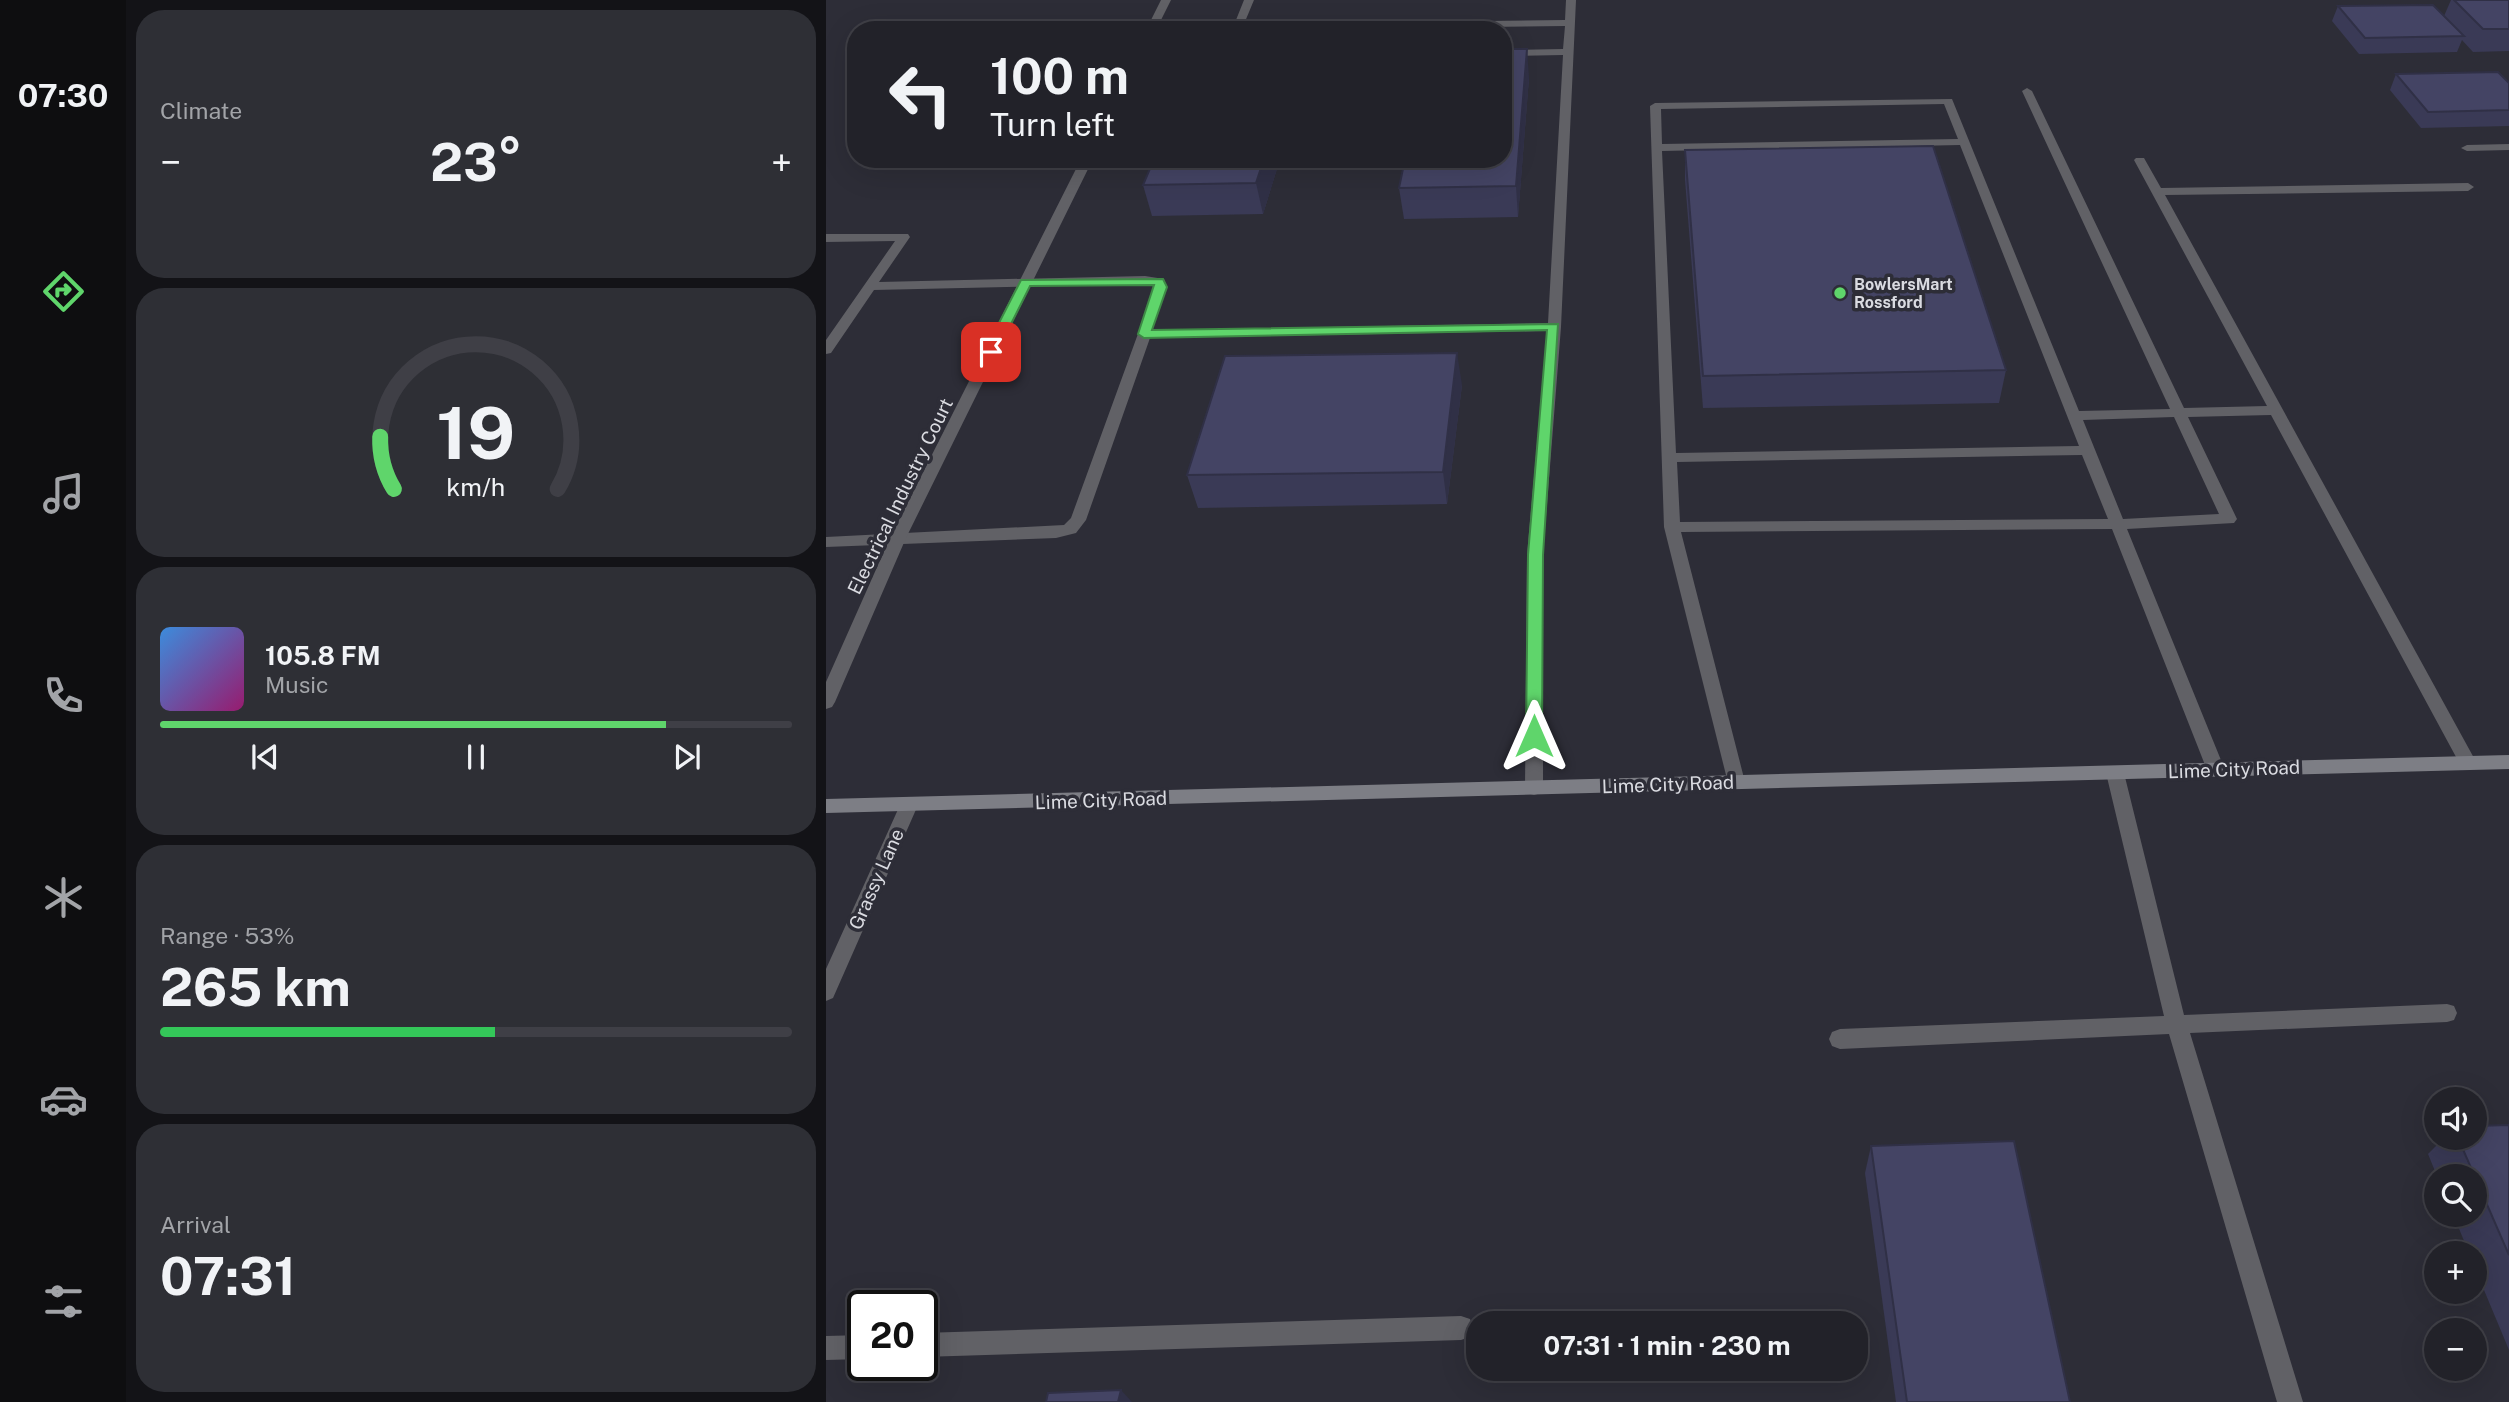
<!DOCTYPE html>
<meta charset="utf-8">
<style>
body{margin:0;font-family:"Public Sans",sans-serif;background:#2e2f35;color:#f1f3f6;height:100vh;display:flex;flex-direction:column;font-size:26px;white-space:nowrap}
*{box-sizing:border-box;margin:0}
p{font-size:23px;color:#a2a4a8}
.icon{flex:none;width:38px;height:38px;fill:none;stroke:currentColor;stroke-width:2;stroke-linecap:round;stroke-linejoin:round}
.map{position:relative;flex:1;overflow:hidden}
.panel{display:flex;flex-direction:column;gap:10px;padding:10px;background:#131317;width:700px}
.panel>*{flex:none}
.guide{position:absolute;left:21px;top:21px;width:665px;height:147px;border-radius:28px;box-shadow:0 7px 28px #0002,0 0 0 2px #3f3f46;background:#222229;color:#f1f3f6;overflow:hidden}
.buttons{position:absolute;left:1598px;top:1087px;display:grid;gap:14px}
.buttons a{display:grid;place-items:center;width:63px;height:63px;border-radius:50%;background:#222229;box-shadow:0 7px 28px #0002,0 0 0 2px #3f3f46;font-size:35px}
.speed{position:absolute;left:21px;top:1290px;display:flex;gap:14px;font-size:35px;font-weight:700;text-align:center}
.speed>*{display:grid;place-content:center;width:91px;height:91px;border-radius:50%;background:#222229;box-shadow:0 7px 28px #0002,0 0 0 2px #3f3f46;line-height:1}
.speed .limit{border:4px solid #111;border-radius:10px;background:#fff;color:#111}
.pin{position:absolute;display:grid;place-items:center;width:60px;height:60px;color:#fff;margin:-30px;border-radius:14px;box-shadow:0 4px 10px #0006}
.me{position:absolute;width:77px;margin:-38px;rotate:0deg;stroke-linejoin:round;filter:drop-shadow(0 0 5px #0008)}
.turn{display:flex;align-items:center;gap:24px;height:147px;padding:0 28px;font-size:32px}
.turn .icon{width:91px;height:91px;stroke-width:2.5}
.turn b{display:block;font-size:49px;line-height:60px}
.big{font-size:52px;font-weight:700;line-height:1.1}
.panel .widget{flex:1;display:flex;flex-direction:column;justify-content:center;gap:10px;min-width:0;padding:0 24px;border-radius:28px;background:#2e2f35}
.panel .dial{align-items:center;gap:0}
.dial svg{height:182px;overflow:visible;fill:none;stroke:#3f3f46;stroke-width:7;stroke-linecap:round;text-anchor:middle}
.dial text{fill:#f1f3f6;stroke:none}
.song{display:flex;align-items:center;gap:21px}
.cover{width:84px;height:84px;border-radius:10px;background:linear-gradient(135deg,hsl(210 70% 55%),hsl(320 70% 35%))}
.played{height:7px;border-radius:4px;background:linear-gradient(90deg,#5fd56b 80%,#3f3f46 80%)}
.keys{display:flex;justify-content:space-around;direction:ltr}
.heat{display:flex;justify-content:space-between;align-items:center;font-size:38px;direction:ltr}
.charge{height:10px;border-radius:5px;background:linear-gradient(90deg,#34c759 53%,#3f3f46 0)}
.trip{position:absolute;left:640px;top:1311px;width:402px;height:70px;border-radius:28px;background:#222229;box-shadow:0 7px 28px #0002,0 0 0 2px #3f3f46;font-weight:700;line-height:70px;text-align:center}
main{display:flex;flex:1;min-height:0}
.tab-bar{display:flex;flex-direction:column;width:126px;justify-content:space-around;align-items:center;background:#0e0e10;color:#a2a4a8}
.tab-bar .icon{width:49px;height:49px}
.tab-bar .active{color:#5fd56b}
.tab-bar b{font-size:32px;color:#f1f3f6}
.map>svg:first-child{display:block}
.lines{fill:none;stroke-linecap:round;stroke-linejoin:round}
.lane{fill:#616166;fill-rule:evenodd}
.street{fill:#616166;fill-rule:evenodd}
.secondary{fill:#7d7e85;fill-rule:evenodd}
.wall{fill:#3a3a56}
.shaded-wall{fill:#303046}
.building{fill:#444464;stroke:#303046;stroke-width:2}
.route{fill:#5fd56b;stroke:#3e8a46;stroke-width:2}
.poi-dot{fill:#5fd56b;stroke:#2d2d37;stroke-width:2.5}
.labels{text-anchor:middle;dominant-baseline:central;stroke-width:7;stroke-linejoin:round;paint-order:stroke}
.far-poi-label{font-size:16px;font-weight:bold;fill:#dadbe1;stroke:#2d2d37;text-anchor:start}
.street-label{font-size:19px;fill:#dadbe1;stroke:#2d2d37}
</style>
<main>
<nav class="tab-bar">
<b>07:30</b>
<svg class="icon active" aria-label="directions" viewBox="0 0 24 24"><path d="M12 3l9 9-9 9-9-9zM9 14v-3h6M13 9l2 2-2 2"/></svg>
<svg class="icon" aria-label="music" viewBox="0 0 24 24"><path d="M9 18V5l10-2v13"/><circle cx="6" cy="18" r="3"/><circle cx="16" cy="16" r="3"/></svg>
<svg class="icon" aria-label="phone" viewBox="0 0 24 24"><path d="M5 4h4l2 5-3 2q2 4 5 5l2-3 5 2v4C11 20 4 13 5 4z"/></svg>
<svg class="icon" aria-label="climate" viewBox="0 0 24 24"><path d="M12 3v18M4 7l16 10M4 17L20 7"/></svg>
<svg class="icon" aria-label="car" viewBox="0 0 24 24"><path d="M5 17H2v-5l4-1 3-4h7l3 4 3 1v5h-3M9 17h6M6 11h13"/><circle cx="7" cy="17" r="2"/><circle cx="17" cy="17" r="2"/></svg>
<svg class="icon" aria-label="filters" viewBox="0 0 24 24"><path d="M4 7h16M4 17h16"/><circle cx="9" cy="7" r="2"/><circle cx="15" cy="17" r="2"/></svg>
</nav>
<section class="panel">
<div class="widget"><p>Climate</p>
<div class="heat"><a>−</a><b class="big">23°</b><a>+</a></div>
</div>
<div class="widget dial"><svg viewBox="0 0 100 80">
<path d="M14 69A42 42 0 1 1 86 69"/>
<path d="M14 69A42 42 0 0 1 8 46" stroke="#5fd56b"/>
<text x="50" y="56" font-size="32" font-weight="700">19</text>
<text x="50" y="72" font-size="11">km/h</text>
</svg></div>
<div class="widget">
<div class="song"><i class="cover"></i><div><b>105.8 FM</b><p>Music</p></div></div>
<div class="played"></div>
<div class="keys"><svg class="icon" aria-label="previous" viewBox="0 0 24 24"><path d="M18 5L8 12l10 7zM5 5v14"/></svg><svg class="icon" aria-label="pause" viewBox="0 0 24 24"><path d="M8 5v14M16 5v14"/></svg><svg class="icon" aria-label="next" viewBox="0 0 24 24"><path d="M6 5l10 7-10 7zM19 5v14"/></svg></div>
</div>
<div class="widget"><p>Range · 53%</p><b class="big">265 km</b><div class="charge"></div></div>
<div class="widget"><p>Arrival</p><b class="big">07:31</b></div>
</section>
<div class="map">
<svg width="1683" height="1402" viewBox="0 0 1683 1402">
<rect width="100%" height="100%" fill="#2d2d37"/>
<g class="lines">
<!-- lane -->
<g class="lane">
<polygon points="418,0 428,0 418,24 739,20 740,0 750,0 735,327 717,555 717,788 715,793 708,795 701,793 699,788 701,555 721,331 324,338 260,520 250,533 230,538 0,547 0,537 238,525 245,518 329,287 319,284 48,290 5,353 0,354 0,340 69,241 0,242 0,234 82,234 84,237 53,282 319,276 338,279 341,287 326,330 722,323 737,55 677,56 677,50 737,49 739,26 406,30"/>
<path d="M1201,88L1206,91L1358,408L1441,406L1308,160L1310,158H1318L1335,188L1642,183L1648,187L1642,191L1339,195L1648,758L1651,763L1648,768H1636L1445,415L1362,417L1411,519L1408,523L1301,529L1399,770L1396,775H1384L1381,770L1286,529L855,532L919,782L917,787L910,789L903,787L838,527L824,106L829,103L1126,99L1253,411L1344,409L1196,91ZM1118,104L1132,139L836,144L835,109ZM1134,145L1253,446L850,453L836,151ZM1348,417L1393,514L1297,519L1257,420ZM1256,455L1282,519L854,522L851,462Z"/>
<polygon points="1683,144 1683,150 1641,151 1635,148 1641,145"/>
<polygon points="1289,766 1295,768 1298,773 1358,1015 1621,1004 1628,1006 1631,1013 1628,1020 1621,1022 1364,1033 1477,1402 1451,1402 1343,1034 1014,1049 1006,1046 1003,1039 1006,1032 1014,1029 1338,1016 1280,773 1283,768"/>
<polygon points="635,1316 644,1319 647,1328 644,1337 635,1340 96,1357 96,1333"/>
<polygon points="37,1335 37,1359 0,1360 0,1336"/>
</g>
<!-- street -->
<g class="street">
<polygon points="335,0 345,0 330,30 320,30"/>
<polygon points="255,159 267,159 80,538 9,702 6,707 0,709 0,682 64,538"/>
<polygon points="83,798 90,800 92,805 7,998 0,1001 0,969 74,805 76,800"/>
</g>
<!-- secondary -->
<polygon class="secondary" points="1683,755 1683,769 0,813 0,799"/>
</g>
<!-- wall -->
<g class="wall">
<polygon points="1625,0 1683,0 1683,51 1647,52 1636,40 1631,52 1533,54 1506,21 1512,6 1618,16"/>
<polygon points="1570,74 1683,83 1683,126 1595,128 1564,90"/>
<polygon points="703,78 692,217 578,219 573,188"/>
<polygon points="859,150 1180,370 1173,403 877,408 859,180"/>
<polygon points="454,159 437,214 326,216 317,185"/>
<polygon points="471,159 570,159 570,161 472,162"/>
<polygon points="636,385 621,504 372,508 361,475"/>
<polygon points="1683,1125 1683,1350 1648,1266 1648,1253 1643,1253 1627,1214 1648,1214 1648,1176 1611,1176 1602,1154 1618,1138 1648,1138"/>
<polygon points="1045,1146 1244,1402 1070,1402 1039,1173"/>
</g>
<!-- shaded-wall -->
<g class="shaded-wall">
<polygon points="701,49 703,78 692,217 690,186"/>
<polygon points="438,159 454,159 437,214 430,183"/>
<polygon points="631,353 636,385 621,504 617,472"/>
<polygon points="295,1390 306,1402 292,1402"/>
</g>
<!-- building -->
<g class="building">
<polygon points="1628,0 1683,0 1683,29 1657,29"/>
<polygon points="1607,5 1638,36 1539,38 1512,6"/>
<polygon points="677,49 701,49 690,186 573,188 579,159 677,159"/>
<polygon points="1672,72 1683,83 1683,110 1602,112 1570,74"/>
<polygon points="1107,146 1180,370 877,376 859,150"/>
<polygon points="328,159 438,159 430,183 317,185"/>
<polygon points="631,353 617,472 361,475 399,356"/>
<polygon points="1683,1125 1683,1255 1632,1138 1648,1138 1648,1126"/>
<polygon points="1188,1141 1244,1402 1081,1402 1045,1146"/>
<polygon points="295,1390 292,1402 220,1402 222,1393"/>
</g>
<!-- route -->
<polygon class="route" points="337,279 341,287 326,330 732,324 717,555 716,736 714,741 702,741 700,736 702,555 721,330 318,338 312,334 328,285 204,286 171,352 165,356 158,352 195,280"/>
<!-- markers -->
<circle class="poi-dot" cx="1014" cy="293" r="7"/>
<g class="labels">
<!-- far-poi labels -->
<g class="far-poi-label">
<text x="1028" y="284">BowlersMart<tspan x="1028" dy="18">Rossford</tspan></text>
</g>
<!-- street labels -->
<g class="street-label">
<text transform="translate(74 496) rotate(-64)">Electrical Industry Court</text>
<text transform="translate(1408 769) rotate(-2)">Lime City Road</text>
<text transform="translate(842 784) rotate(-2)">Lime City Road</text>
<text transform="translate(275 800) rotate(-2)">Lime City Road</text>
<text transform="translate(50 879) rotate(-66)">Grassy Lane</text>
</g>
</g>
</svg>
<div class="buttons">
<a><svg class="icon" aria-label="sound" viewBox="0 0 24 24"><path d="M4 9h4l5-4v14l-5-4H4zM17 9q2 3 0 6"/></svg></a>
<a><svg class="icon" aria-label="search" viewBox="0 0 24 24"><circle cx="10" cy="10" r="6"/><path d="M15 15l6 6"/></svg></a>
<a>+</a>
<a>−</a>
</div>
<div class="speed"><div class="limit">20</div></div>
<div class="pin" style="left:165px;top:352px;background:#d93025"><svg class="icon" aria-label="arrive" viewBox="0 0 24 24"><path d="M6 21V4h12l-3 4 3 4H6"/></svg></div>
<svg class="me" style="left:708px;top:736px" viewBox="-20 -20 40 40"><path d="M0-17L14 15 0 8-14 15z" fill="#5fd56b" stroke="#fff" stroke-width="4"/></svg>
<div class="trip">07:31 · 1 min · 230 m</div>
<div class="guide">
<div class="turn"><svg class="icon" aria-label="left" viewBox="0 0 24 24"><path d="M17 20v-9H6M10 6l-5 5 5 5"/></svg><div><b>100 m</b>Turn left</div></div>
</div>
</div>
</main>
